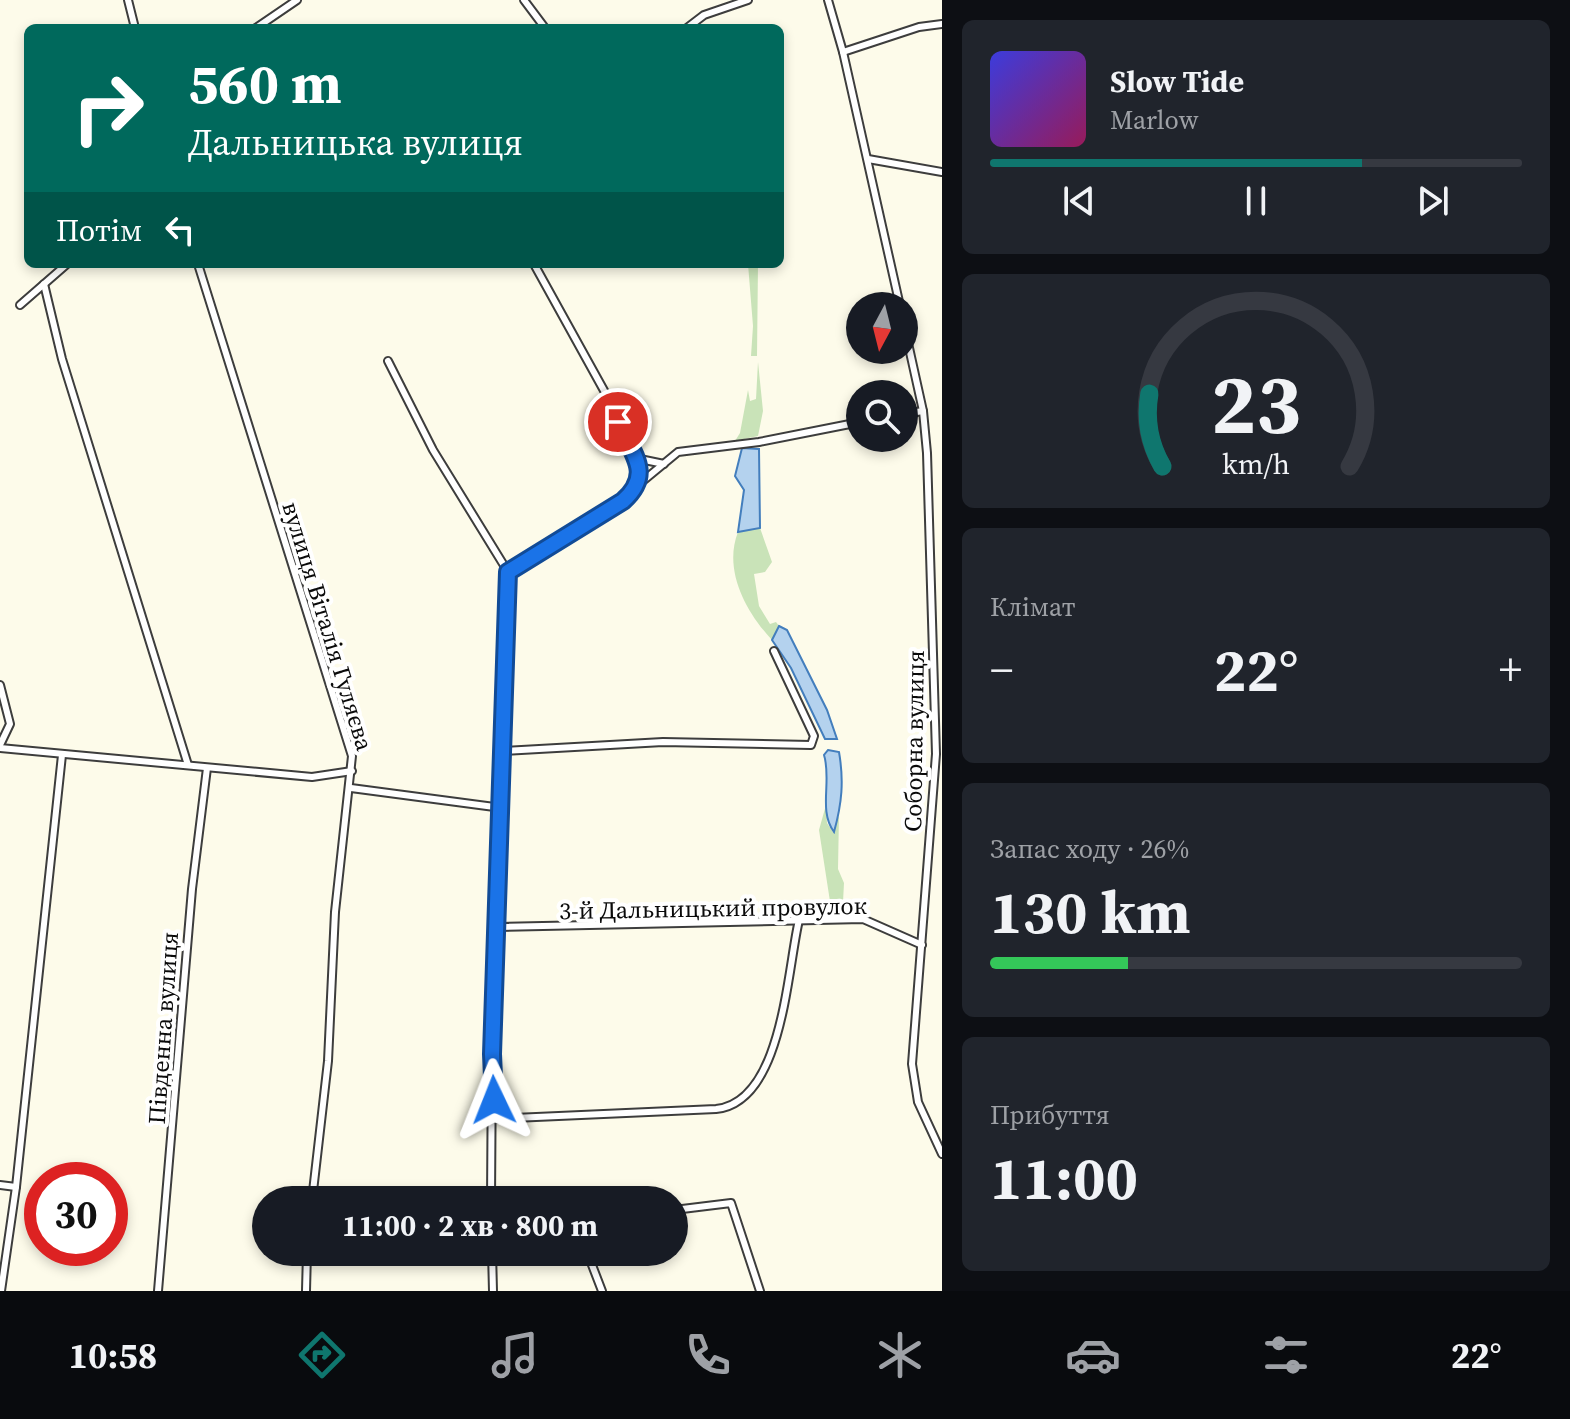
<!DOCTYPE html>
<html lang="uk">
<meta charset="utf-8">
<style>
body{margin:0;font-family:"Source Serif 4",serif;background:#20242c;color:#f1f3f6;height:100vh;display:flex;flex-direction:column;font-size:30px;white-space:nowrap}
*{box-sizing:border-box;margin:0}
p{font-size:26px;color:#9ea1a6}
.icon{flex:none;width:44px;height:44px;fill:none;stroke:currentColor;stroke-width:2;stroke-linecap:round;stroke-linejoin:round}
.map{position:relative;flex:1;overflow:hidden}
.sheet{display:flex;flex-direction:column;gap:20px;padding:20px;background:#0d0f14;width:628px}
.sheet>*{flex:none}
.banner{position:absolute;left:24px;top:24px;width:760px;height:244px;border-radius:12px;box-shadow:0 4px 12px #0003;background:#00695c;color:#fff;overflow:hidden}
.needle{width:52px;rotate:187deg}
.controls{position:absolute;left:846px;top:292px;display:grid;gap:16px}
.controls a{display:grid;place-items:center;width:72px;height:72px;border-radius:50%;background:#171b24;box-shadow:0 4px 12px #0003;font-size:40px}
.speed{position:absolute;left:24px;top:1162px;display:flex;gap:16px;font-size:40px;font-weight:700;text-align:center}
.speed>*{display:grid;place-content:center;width:104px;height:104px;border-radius:50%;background:#171b24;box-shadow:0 4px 12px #0003;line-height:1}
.speed .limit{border:12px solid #d22;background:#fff;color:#111}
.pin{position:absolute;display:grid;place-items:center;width:68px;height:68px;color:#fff;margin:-34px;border:4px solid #fff;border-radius:50%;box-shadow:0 2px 8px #0007}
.me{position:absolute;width:88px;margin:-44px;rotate:358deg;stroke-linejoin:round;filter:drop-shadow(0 0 6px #0008)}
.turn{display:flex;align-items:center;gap:28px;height:168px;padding:0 32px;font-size:36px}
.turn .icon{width:104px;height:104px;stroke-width:2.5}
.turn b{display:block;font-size:56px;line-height:68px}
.then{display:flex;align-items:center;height:76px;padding:0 32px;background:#0003;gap:16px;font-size:30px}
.big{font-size:60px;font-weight:700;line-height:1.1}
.sheet .widget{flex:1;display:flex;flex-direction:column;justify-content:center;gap:12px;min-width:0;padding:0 28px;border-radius:12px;background:#20242c}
.sheet .dial{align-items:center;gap:0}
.dial svg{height:208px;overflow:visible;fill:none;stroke:#363941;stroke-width:7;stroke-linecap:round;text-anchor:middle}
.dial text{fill:#f1f3f6;stroke:none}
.song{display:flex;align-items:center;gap:24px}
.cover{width:96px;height:96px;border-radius:12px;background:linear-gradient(135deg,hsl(240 70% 55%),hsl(330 70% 35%))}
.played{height:8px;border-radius:4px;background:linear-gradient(90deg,#0f766e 70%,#363941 70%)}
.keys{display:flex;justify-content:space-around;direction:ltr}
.heat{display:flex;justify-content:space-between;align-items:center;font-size:44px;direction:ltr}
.charge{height:12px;border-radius:6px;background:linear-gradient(90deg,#34c759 26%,#363941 0)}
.trip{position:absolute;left:252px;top:1186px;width:436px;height:80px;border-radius:40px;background:#171b24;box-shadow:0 4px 12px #0003;font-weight:700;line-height:80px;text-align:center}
.tab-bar{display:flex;height:128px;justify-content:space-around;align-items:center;background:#090b0e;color:#9ea1a6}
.tab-bar .icon{width:56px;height:56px}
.tab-bar .current{color:#0f766e}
.tab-bar b{font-size:36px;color:#f1f3f6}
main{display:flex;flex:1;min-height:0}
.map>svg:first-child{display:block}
.green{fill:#c9e3b8}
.water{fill:#b4d2ee;stroke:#437ebd;stroke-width:2}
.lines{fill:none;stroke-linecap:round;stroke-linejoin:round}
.street-casing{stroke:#3d3d3d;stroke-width:10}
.street{stroke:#fff;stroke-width:6}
.route-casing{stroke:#114b97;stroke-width:20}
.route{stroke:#1a73e8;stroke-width:14}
.labels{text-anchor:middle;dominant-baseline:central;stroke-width:8;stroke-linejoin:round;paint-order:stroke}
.street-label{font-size:24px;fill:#0a0a0a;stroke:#fff}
</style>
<main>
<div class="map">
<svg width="942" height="1291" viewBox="0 0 942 1291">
<rect width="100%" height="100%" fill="#fdfbea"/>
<!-- green -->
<g class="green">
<polygon points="748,264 758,264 757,356 751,356 753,326"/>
<polygon points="758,362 763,411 758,436 735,441 740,433 748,390 750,401 756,399"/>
<path d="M760,528L772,562L765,572L754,574L759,606L770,624L776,622L779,626L772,640C746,612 723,570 738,532Z"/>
<polygon points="826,805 827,823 833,832 839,815 838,869 844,883 843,902 831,908 819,830"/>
</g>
<!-- water -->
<g class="water">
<polygon points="742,448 759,449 760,528 738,532 744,490 735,476"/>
<polygon points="779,626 787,630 827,710 837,739 825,739 791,668 772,640"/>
<path d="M828,750L839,752C844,781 842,803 834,832C818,811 832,780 824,755Z"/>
</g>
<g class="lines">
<!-- street casing -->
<g class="street-casing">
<g id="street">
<polyline points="128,0 135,28"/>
<polyline points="524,0 545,28"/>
<polyline points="828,0 843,52 900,306"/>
<polyline points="256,28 297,0"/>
<polyline points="687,28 704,15 748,0"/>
<polyline points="843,52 919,27 942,24"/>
<polyline points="868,159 942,172"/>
<polyline points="198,264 352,756 335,912 328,1061 312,1200"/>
<polyline points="44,284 62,359 188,765"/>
<polyline points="20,305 67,264"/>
<polyline points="904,325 923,411 927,453 936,754 912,1064 918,1102 942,1154"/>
<polyline points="388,361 433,450 508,572"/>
<polyline points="904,414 923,411"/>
<polyline points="635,458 664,464"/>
<polyline points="638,485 678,452 759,442 860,422"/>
<polyline points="0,685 10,724 0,745"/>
<polyline points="0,748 312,777 352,771"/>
<polyline points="504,751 663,742 811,745 814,736 774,651"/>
<polyline points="351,788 502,808"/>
<polyline points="498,927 863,919 922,945"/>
<path d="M493,1119L716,1109C783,1102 787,970 799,920"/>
<polyline points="0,1185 16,1187"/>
<polyline points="491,1200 492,1054 508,572 623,501 635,489 640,476 607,396 534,264"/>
<polyline points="674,1210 731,1203 760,1291"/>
<polyline points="492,1252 493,1291"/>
<polyline points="587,1252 602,1291"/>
<polyline points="1,1291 16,1187 62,755"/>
<polyline points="158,1291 192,889 207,768"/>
<polyline points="306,1291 307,1252"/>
</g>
</g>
<!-- street -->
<use href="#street" class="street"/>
</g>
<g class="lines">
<!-- route casing -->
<g class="route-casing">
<path id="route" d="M494,1100L492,1054L508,572L623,501C654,473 632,454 618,422"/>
</g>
<!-- route -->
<use href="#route" class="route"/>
</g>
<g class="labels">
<!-- street labels -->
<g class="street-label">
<text transform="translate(328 626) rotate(73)">вулиця Віталія Гуляєва</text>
<text transform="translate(914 741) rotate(-89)">Соборна вулиця</text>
<text transform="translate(713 908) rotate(-1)">3-й Дальницький провулок</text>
<text transform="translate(163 1028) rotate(-86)">Південна вулиця</text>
</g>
</g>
</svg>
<div class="controls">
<a><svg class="needle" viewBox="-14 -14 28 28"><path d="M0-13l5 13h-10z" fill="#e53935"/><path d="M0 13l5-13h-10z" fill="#9ea1a6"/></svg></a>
<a><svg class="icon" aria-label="search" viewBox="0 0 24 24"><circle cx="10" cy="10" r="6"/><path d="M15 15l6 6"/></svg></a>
</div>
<div class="speed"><div class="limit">30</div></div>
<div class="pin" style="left:618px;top:422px;background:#d93025"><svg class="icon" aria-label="arrive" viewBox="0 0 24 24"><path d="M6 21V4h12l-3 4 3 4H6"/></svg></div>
<svg class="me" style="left:494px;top:1100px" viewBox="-20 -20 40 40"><path d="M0-17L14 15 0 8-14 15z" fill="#1a73e8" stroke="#fff" stroke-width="4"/></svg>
<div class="trip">11:00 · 2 хв · 800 m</div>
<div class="banner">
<div class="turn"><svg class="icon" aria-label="right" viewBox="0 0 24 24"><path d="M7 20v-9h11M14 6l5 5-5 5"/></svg><div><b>560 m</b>Дальницька вулиця</div></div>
<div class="then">Потім<svg class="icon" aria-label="left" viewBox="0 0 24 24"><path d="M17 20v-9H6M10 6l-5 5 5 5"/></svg></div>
</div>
</div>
<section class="sheet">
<div class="widget">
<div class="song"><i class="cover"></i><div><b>Slow Tide</b><p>Marlow</p></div></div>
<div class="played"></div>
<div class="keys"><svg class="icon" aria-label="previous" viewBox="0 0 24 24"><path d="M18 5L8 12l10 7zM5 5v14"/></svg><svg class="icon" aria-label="pause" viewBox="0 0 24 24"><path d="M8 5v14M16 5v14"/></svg><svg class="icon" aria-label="next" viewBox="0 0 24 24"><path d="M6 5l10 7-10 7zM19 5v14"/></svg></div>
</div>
<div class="widget dial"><svg viewBox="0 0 100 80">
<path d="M14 69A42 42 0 1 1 86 69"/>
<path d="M14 69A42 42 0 0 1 9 41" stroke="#0f766e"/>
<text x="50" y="56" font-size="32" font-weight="700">23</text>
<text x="50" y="72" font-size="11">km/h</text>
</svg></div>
<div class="widget"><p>Клімат</p>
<div class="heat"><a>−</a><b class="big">22°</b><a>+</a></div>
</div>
<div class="widget"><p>Запас ходу · 26%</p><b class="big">130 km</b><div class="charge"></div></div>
<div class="widget"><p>Прибуття</p><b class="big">11:00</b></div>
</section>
</main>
<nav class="tab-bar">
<b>10:58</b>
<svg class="icon current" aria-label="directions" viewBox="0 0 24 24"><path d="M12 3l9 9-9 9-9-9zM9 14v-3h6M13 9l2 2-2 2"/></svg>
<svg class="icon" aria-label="music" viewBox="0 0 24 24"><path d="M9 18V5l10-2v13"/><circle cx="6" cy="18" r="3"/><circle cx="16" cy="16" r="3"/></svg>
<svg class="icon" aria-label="phone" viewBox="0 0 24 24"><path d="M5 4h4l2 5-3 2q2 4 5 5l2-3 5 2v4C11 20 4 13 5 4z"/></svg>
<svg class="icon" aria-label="climate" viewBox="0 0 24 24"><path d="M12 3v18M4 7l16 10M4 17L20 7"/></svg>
<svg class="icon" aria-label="car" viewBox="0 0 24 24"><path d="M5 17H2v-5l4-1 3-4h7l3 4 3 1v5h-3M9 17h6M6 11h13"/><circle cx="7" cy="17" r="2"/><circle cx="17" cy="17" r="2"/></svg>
<svg class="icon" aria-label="filters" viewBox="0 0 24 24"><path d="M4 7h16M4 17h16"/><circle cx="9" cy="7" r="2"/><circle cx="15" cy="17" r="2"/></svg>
<b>22°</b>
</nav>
